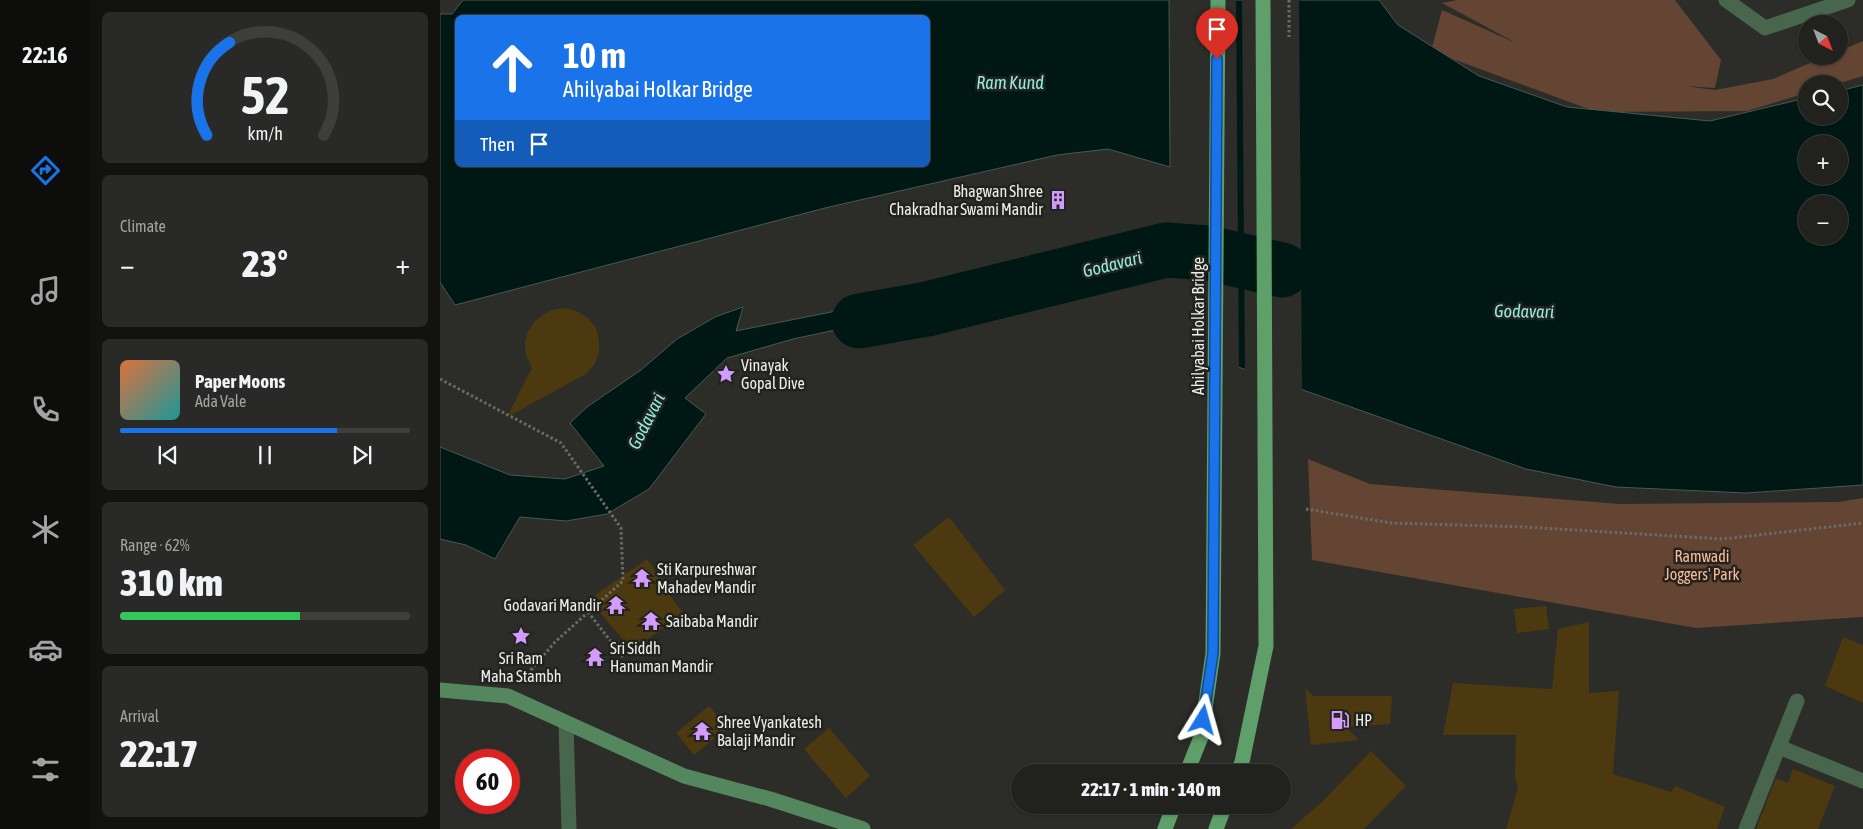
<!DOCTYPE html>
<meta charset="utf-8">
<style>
body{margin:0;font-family:"Asap Condensed",sans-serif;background:#292a27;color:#f1f3f6;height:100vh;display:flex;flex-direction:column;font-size:19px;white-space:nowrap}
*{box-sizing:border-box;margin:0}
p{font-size:16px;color:#a2a4a4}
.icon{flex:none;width:28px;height:28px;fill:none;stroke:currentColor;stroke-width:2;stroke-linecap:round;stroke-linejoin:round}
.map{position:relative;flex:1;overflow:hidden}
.sheet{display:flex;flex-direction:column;gap:12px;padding:12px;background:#121310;width:350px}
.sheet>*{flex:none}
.top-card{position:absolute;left:15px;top:15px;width:475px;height:152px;border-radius:8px;box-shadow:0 1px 4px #0004,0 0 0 1px #3e3f3c;background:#1a73e8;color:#fff;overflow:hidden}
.needle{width:32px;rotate:138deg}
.tools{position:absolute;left:1358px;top:15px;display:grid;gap:10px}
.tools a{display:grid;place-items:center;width:50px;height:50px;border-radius:50%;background:#21221e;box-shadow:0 1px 4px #0004,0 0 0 1px #3e3f3c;font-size:25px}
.speed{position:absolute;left:15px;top:749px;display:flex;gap:10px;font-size:25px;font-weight:700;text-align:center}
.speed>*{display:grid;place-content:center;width:65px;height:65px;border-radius:50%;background:#21221e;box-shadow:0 1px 4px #0004,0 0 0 1px #3e3f3c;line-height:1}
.speed .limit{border:8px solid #d22;background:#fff;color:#111}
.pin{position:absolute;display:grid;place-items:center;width:42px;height:42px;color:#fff;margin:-51px -21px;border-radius:50% 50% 50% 0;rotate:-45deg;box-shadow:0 0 5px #0007}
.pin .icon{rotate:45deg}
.me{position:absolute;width:55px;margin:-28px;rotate:8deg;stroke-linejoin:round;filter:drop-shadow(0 0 4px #0008)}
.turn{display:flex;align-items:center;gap:18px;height:105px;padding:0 25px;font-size:22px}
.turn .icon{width:65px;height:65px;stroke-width:2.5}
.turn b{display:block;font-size:35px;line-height:42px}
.then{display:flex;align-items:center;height:48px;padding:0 25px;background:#0003;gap:10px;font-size:19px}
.big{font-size:38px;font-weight:800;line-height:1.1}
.sheet .widget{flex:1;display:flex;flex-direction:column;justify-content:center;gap:8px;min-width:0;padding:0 18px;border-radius:8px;background:#292a27}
.sheet .dial{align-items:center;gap:0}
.dial svg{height:130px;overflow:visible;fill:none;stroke:#3e3f3c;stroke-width:7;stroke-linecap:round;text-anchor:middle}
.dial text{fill:#f1f3f6;stroke:none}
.song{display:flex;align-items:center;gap:15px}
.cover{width:60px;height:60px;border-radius:8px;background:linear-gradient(135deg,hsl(20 70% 55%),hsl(180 70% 35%))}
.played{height:5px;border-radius:2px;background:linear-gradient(90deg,#1a73e8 75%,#3e3f3c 75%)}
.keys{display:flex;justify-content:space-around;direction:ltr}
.heat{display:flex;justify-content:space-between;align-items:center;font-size:28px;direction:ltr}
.charge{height:8px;border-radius:4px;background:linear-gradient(90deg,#34c759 62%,#3e3f3c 0)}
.trip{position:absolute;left:571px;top:764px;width:280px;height:50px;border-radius:25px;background:#21221e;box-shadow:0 1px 4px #0004,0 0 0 1px #3e3f3c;font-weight:800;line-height:50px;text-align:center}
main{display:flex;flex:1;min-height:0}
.dock{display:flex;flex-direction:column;width:90px;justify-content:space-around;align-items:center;background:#0d0e0c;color:#a2a4a4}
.dock .icon{width:35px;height:35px}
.dock .on{color:#1a73e8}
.dock b{font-size:22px;color:#f1f3f6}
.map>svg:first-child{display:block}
.green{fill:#644433}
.water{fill:#001814;stroke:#475855;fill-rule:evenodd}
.pier{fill:#2c2d28}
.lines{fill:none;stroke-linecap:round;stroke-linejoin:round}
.river{stroke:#001814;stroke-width:55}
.building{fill:#4c3910}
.path{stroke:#6a6b67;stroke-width:3;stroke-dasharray:2.5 2.5;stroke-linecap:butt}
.street{stroke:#48664d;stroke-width:15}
.secondary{stroke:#55875e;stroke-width:15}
.primary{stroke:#5e9f6a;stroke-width:15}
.route-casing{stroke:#114b97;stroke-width:12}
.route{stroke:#1a73e8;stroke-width:9}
.labels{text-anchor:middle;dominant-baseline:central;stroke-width:5;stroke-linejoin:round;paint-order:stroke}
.poi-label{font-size:16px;fill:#eeefec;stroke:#22231f;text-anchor:start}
.street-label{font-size:16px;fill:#eeefec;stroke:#22231f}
.park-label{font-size:16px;fill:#fdba96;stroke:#22231f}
.water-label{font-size:18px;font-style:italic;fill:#90edde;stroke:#22231f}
</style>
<main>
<nav class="dock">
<b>22:16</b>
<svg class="icon on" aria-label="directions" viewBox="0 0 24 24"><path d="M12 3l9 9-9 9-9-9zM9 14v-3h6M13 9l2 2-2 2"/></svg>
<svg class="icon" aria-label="music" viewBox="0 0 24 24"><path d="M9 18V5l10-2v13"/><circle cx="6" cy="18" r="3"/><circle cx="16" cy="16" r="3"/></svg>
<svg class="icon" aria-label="phone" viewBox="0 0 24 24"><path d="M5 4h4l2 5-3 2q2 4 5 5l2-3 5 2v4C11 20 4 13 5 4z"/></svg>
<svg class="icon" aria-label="climate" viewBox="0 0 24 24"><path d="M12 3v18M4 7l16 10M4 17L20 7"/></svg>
<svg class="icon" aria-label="car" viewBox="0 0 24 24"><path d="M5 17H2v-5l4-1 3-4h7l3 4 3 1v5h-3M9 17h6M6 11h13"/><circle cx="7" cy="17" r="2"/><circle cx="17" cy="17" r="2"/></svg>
<svg class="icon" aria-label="filters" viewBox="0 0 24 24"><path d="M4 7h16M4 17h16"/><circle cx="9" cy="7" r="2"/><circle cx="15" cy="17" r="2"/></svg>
</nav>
<section class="sheet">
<div class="widget dial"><svg viewBox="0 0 100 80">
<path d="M14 69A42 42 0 1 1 86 69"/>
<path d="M14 69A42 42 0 0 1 28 12" stroke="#1a73e8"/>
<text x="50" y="56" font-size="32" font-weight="700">52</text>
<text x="50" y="72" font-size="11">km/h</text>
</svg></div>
<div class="widget"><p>Climate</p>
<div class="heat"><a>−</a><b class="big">23°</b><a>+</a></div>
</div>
<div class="widget">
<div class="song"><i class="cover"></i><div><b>Paper Moons</b><p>Ada Vale</p></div></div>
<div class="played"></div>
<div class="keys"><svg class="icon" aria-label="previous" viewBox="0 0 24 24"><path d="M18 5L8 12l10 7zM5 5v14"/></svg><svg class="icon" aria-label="pause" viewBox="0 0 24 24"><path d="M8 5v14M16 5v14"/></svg><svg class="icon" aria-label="next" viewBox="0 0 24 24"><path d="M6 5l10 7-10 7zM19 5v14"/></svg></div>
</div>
<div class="widget"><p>Range · 62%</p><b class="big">310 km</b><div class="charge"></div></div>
<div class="widget"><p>Arrival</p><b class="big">22:17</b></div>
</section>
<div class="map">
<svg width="1423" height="829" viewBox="0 0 1423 829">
<rect width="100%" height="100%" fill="#2c2d28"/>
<!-- green -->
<g class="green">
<polygon points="1017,0 1235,0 1281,60 1275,88 1245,86 1275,90 1333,79 1386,56 1399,56 1399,51 1423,41 1423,76 1397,84 1366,84 1366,93 1307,111 1157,112 991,51 1002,10 1076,43 1002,3"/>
<polygon points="868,459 930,484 1180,504 1398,502 1423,498 1423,617 1256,628 872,560"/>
</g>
<!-- water -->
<g class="water">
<path d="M23,0H729L730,167L668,149L617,155L385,208L15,305L0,282V14H12ZM18,18H488V165H76L73,167L18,165Z"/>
<path d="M766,0H939L958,25L1039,76L1127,107L1270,121L1366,98V116H1399V91L1423,85V485L1306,493L1176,487L1086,469L767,356ZM1366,144H1399V176H1366ZM1366,204H1399V236H1366Z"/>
<polygon points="492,292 494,309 353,339 287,358 245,398 266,414 209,489 167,514 126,521 80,517 55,559 26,545 0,539 0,447 70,475 125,479 164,466 130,423 147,407 201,370 237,339 275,317 303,307 296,331"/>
</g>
<!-- pier -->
<g class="pier">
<polygon points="764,0 796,0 799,370 765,356"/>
<polygon points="802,0 859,0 862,393 805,372"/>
</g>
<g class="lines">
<!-- river -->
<polyline class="river" points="419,321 487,309 726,250 768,253 842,270"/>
</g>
<!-- building -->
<g class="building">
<polygon points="127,308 138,312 148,318 156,328 159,340 159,353 154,365 146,374 67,417 92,368 86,355 85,343 88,331 95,321 104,314 115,309"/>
<polygon points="509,517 565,590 534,617 473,545"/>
<polygon points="207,559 221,579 219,581 243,613 195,649 189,641 186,643 156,608 161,604 155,595"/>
<polygon points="1106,606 1109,629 1077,633 1074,609"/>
<polygon points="1149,622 1149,693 1179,691 1173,774 1231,792 1235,786 1285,807 1277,829 1066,829 1078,788 1075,777 1076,735 1003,735 1013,683 1112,689 1118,629"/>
<polygon points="1403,637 1423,645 1423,703 1385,686"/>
<polygon points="865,688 873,696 952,696 950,724 906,727 919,740 871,745"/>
<polygon points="269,706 287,728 254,755 236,733"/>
<polygon points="389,728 430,776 406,798 364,749"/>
<polygon points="931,751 966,786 924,829 851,829 884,800"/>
<polygon points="1353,769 1395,786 1378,829 1316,829 1336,778 1348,783"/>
</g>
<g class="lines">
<!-- path -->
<g class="path">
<polyline points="849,0 849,37"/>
<polyline points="0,379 121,443 181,528 183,581 115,642 85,677"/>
<polyline points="866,509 951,523 1085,527 1283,539 1423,523"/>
<polyline points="148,612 183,657"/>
</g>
<!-- street -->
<g class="street">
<polyline points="1286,0 1325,28 1408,0"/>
<polyline points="126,723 129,829"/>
<polyline points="1339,747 1423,781"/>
<polyline points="1306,829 1357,701"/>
</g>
<!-- secondary -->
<polyline class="secondary" points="0,690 68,696 244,776 330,799 423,829"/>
<!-- primary -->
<g class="primary">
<polyline points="747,772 761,737 773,653 778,0"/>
<polyline points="798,772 802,762 826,646 823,0"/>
<polyline points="725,829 734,805"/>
<polyline points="776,829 785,805"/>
</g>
</g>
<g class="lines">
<!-- route casing -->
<g class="route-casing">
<polyline id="route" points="763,720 773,653 777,59"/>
</g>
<!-- route -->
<use href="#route" class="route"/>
</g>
<!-- icons -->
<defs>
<g id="building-bare" transform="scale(1.5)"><path d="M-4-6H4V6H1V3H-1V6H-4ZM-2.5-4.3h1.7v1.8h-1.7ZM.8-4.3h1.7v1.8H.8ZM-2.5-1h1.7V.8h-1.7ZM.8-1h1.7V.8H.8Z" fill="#d39cfc" stroke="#22231f" stroke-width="2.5" paint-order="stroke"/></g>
<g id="sight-bare" transform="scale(1.5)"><path d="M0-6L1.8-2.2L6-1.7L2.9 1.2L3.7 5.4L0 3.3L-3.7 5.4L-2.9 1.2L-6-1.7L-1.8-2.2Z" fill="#d39cfc" stroke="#22231f" stroke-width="2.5" paint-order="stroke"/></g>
<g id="temple-bare" transform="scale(1.5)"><path d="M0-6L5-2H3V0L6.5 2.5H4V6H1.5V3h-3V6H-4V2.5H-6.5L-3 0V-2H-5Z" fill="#d39cfc" stroke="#22231f" stroke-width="2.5" paint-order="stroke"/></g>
<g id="fuel-bare" transform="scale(1.5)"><path d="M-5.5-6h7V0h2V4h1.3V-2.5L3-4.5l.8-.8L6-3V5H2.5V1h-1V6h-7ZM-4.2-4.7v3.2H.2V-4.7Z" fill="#d39cfc" stroke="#22231f" stroke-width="2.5" paint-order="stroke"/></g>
</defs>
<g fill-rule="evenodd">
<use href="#building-bare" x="618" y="200"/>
<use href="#sight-bare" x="286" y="374"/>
<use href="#temple-bare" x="202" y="578"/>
<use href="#temple-bare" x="176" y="605"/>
<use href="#temple-bare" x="211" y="621"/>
<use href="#sight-bare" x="81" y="636"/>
<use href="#temple-bare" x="155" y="657"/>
<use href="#fuel-bare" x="900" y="720"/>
<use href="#temple-bare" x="262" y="731"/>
</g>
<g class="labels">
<!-- poi labels -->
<g class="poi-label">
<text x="603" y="191" text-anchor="end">Bhagwan Shree<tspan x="603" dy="18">Chakradhar Swami Mandir</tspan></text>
<text x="301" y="365">Vinayak<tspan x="301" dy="18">Gopal Dive</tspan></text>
<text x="217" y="569">Sti Karpureshwar<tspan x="217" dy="18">Mahadev Mandir</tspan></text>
<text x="161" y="605" text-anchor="end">Godavari Mandir</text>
<text x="226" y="621">Saibaba Mandir</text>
<text x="170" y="648">Sri Siddh<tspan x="170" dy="18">Hanuman Mandir</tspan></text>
<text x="81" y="658" text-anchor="middle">Sri Ram<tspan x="81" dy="18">Maha Stambh</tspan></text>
<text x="915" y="720">HP</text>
<text x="277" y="722">Shree Vyankatesh<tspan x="277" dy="18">Balaji Mandir</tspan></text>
</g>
<!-- street labels -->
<g class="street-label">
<text transform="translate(758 326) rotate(-90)">Ahilyabai Holkar Bridge</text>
</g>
<!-- park labels -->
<g class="park-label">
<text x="1262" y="556">Ramwadi<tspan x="1262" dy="18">Joggers' Park</tspan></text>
</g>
<!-- water labels -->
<g class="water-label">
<text x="570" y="82">Ram Kund</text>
<text transform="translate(672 264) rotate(-14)">Godavari</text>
<text transform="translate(1084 311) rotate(1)">Godavari</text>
<text transform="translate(206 421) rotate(-63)">Godavari</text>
</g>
</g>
</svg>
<div class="tools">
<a><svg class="needle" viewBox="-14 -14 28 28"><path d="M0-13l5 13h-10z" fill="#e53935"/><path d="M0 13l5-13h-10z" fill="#a2a4a4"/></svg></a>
<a><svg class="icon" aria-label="search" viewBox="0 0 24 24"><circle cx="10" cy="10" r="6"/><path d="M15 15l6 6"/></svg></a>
<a>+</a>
<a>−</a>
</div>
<div class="speed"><div class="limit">60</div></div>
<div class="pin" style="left:777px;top:59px;background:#d93025"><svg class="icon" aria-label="arrive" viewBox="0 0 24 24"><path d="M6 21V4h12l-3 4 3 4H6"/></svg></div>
<svg class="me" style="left:763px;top:720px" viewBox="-20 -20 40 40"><path d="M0-17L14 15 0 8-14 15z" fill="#1a73e8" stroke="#fff" stroke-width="4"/></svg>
<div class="trip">22:17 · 1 min · 140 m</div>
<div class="top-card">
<div class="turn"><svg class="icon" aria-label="ahead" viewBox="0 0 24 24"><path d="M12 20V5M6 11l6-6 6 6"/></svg><div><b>10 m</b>Ahilyabai Holkar Bridge</div></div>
<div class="then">Then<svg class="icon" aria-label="arrive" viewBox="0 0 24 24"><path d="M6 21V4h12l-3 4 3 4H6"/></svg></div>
</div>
</div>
</main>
